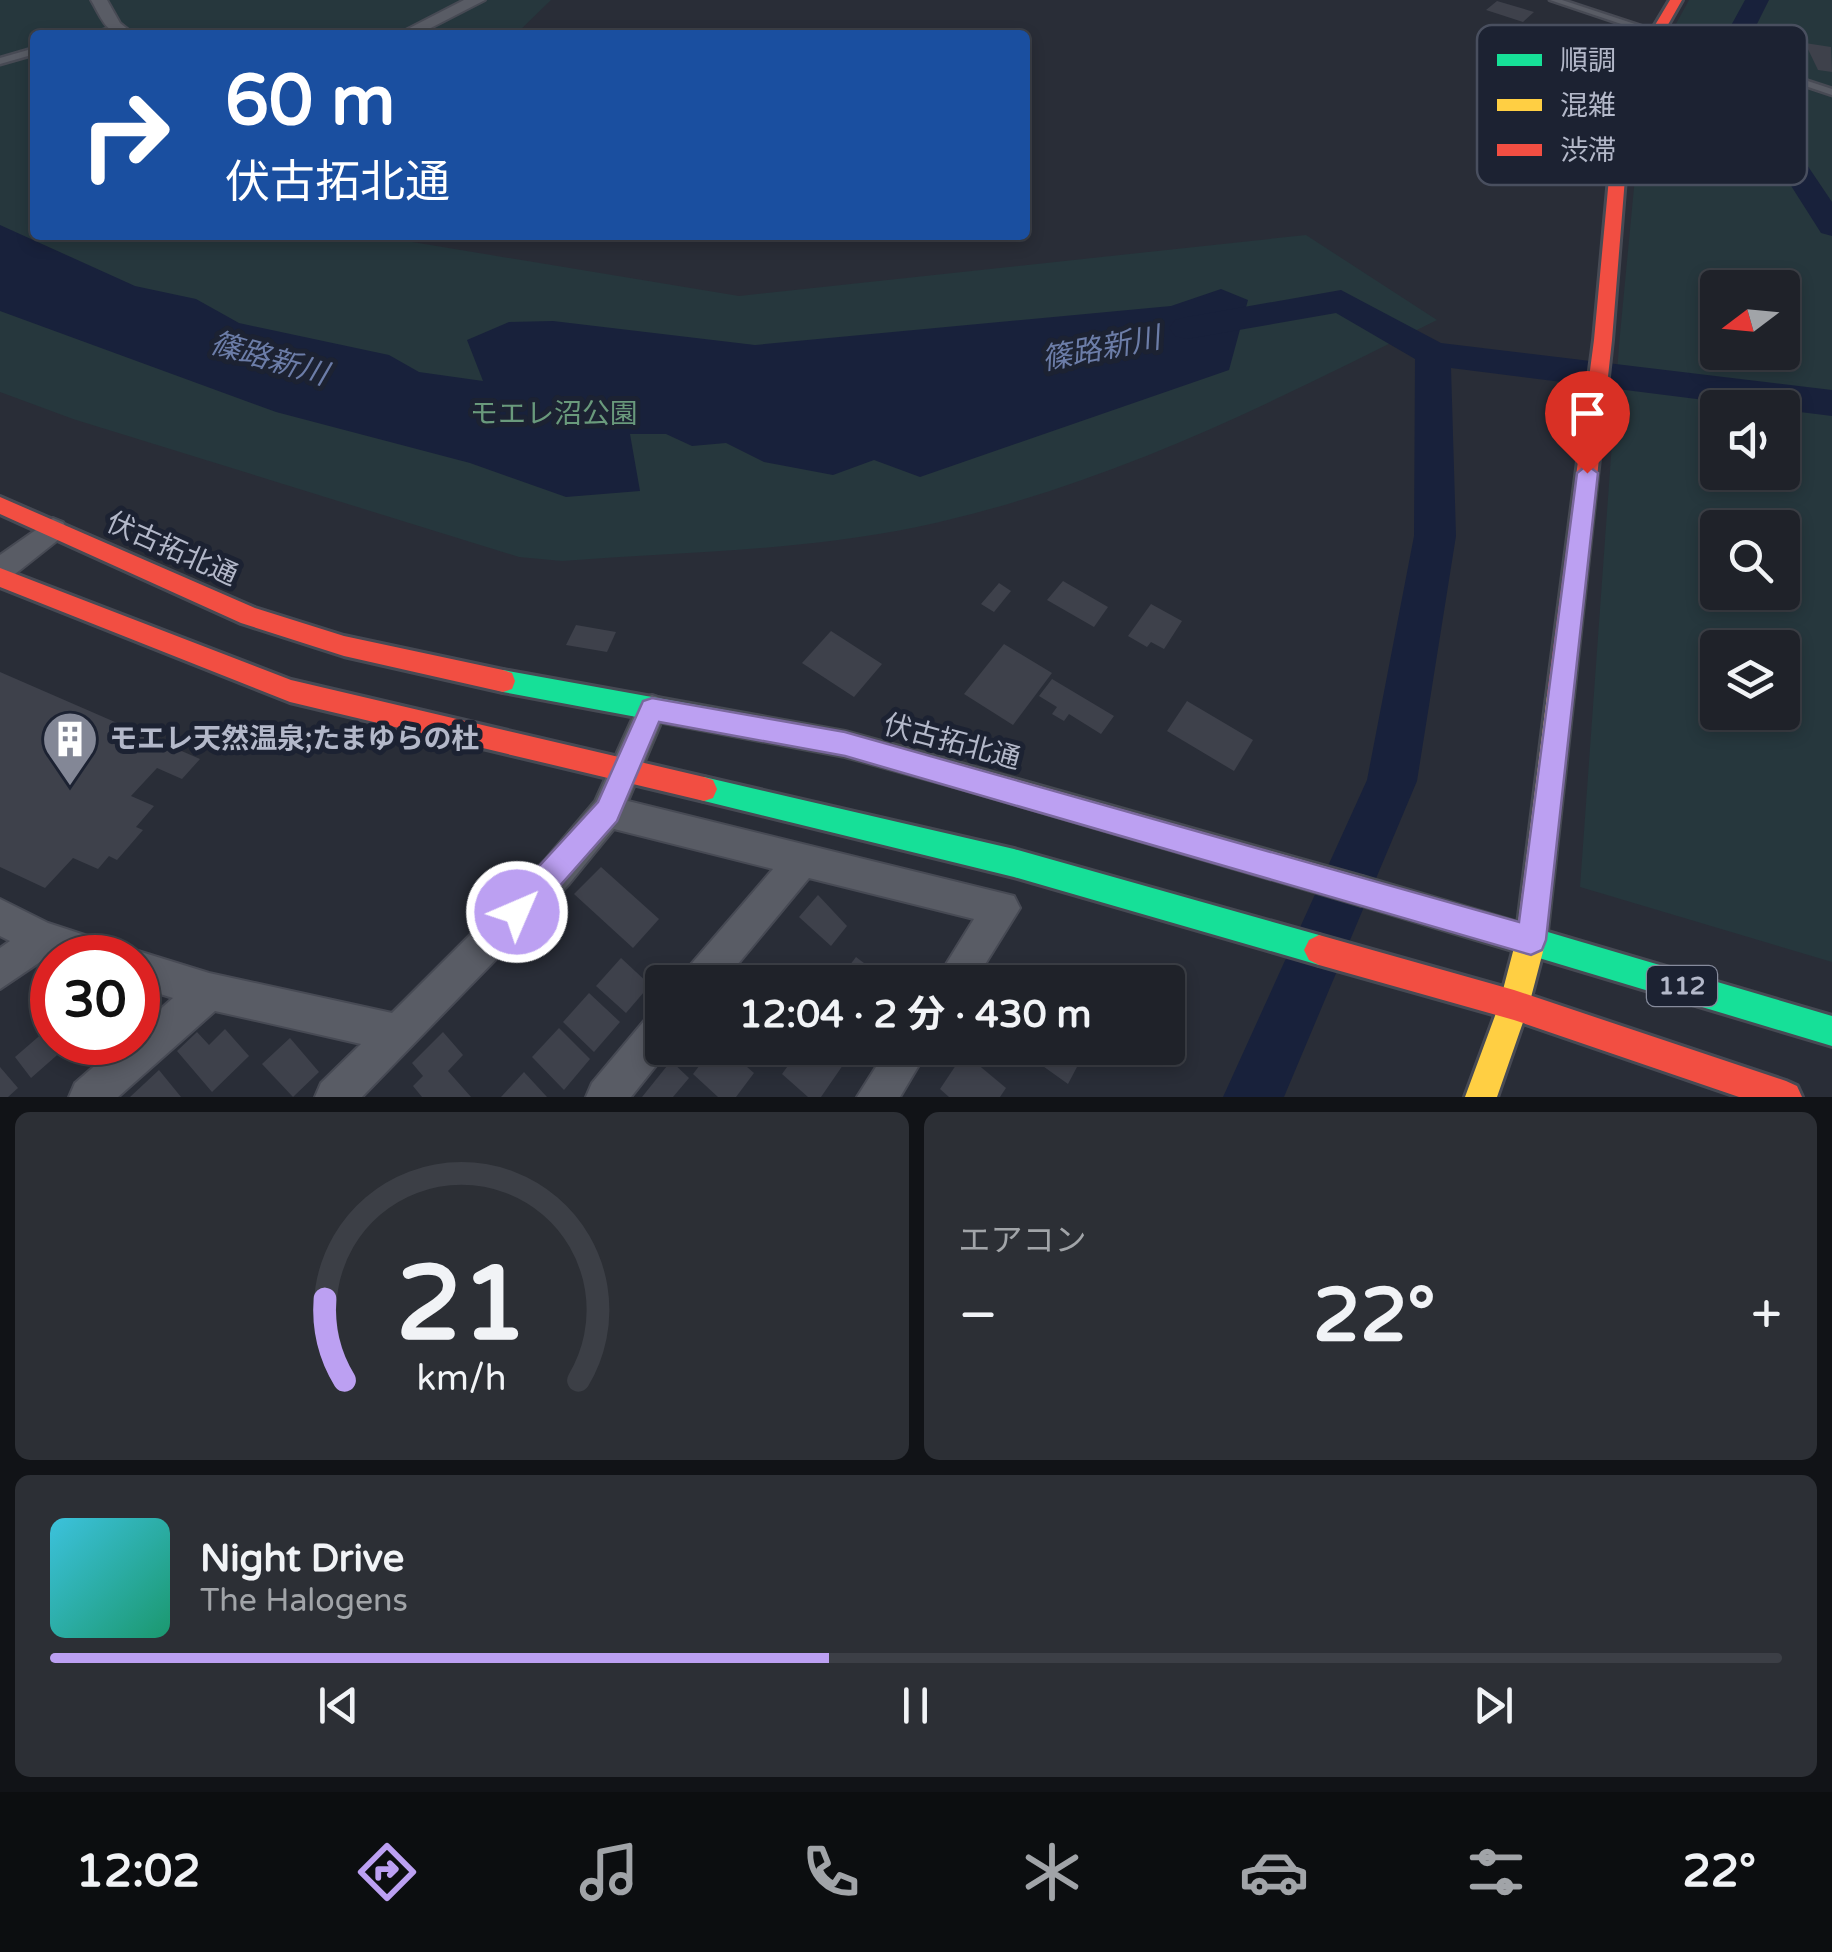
<!DOCTYPE html>
<html lang="ja">
<meta charset="utf-8">
<style>
body{margin:0;font-family:"Varela Round","Noto Sans JP",sans-serif;background:#2c2f35;color:#f1f3f6;height:100vh;display:flex;flex-direction:column;font-size:38px;white-space:nowrap}
*{box-sizing:border-box;margin:0}
p{font-size:32px;color:#a1a4a8}
.icon{flex:none;width:55px;height:55px;fill:none;stroke:currentColor;stroke-width:2;stroke-linecap:round;stroke-linejoin:round}
.map{position:relative;height:1097px;overflow:hidden}
.panel{display:flex;flex-direction:column;gap:15px;padding:15px;background:#111317;flex:1}
.panel>*{flex:none}
.hud{position:absolute;left:30px;top:30px;width:1000px;height:210px;border-radius:10px;box-shadow:0 5px 15px #0003,0 0 0 2px #3c3f46;background:#1a4fa0;color:#fff;overflow:hidden}
.needle{width:65px;rotate:254deg}
.controls{position:absolute;left:1700px;top:270px;display:grid;gap:20px}
.controls a{display:grid;place-items:center;width:100px;height:100px;border-radius:10px;background:#1f2229;box-shadow:0 5px 15px #0003,0 0 0 2px #3c3f46;font-size:50px}
.speed{position:absolute;left:30px;top:935px;display:flex;gap:20px;font-size:50px;font-weight:700;text-align:center}
.speed>*{display:grid;place-content:center;width:130px;height:130px;border-radius:50%;background:#1f2229;box-shadow:0 5px 15px #0003,0 0 0 2px #3c3f46;line-height:1}
.speed .limit{border:15px solid #d22;background:#fff;color:#111}
.pin{position:absolute;display:grid;place-items:center;width:85px;height:85px;color:#fff;margin:-102px -42px;border-radius:50% 50% 50% 0;rotate:-45deg;box-shadow:0 0 10px #0007}
.pin .icon{rotate:45deg}
.me{position:absolute;width:110px;margin:-55px;rotate:45deg;stroke-linejoin:round;filter:drop-shadow(0 0 8px #0008)}
.turn{display:flex;align-items:center;gap:35px;height:210px;padding:0 30px;font-size:45px}
.turn .icon{width:130px;height:130px;stroke-width:2.5}
.turn b{display:block;font-size:70px;line-height:85px}
.big{font-size:75px;font-weight:700;line-height:1.1}
.panel .tile{flex:1;display:flex;flex-direction:column;justify-content:center;gap:15px;min-width:0;padding:0 35px;border-radius:15px;background:#2c2f35}
.panel .dial{align-items:center;gap:0}
.dial svg{height:260px;overflow:visible;fill:none;stroke:#3c3f46;stroke-width:7;stroke-linecap:round;text-anchor:middle}
.dial text{fill:#f1f3f6;stroke:none}
.song{display:flex;align-items:center;gap:30px}
.cover{width:120px;height:120px;border-radius:15px;background:linear-gradient(135deg,hsl(190 70% 55%),hsl(160 70% 35%))}
.played{height:10px;border-radius:5px;background:linear-gradient(90deg,#bca0f2 45%,#3c3f46 45%)}
.keys{display:flex;justify-content:space-around;direction:ltr}
.heat{display:flex;justify-content:space-between;align-items:center;font-size:55px;direction:ltr}
.panel .tiles{flex:1;display:grid;gap:15px;grid-template-columns:1fr 1fr}
.tile:last-child{grid-column:span 2}
.trip{position:absolute;left:645px;top:965px;width:540px;height:100px;border-radius:10px;background:#1f2229;box-shadow:0 5px 15px #0003,0 0 0 2px #3c3f46;font-weight:700;line-height:100px;text-align:center}
.tabs{display:flex;height:160px;justify-content:space-around;align-items:center;background:#0c0e10;color:#a1a4a8}
.tabs .icon{width:70px;height:70px}
.tabs .on{color:#bca0f2}
.tabs b{font-size:45px;color:#f1f3f6}
.map>svg:first-child{display:block}
.green{fill:#26373d;fill-rule:evenodd}
.water{fill:#18213b}
.lines{fill:none;stroke-linecap:round;stroke-linejoin:round}
.river{fill:#18213b;fill-rule:evenodd}
.building{fill:#3e414b}
.lane-casing{stroke:#474a54;stroke-width:5}
.street-casing{stroke:#474a54;stroke-width:4}
.fast-casing{stroke:#474a54;stroke-width:6}
.slow-casing{stroke:#474a54;stroke-width:6}
.jam-casing{stroke:#474a54;stroke-width:6}
.lane{fill:#595c65;fill-rule:evenodd}
.street{fill:#595c65;fill-rule:evenodd}
.fast{fill:#16e098;fill-rule:evenodd}
.slow{fill:#ffcf43;fill-rule:evenodd}
.jam{fill:#f24e42;fill-rule:evenodd}
.route{fill:#bca0f2;stroke:#7a689d;stroke-width:2.5}
.labels{text-anchor:middle;dominant-baseline:central;stroke-width:10;stroke-linejoin:round;paint-order:stroke}
.shield{fill:#1c2232;stroke:#868b9c;stroke-width:2.5}
.shield-label{font-size:25px;font-weight:bold;fill:#b3b8c9}
.park-label{font-size:28px;fill:#6a9a7c;stroke:#1c2232}
.street-label{font-size:28px;fill:#b3b8c9;stroke:#1c2232}
.poi-label{font-size:28px;font-weight:bold;fill:#b3b8c9;stroke:#1c2232;text-anchor:start}
.water-label{font-size:30px;font-style:italic;fill:#6c7da8;stroke:#1c2232}
.key{fill:#1c2232;stroke:#494f5f;stroke-width:2.5}
.key-label{font-size:28px;fill:#b3b8c9}
</style>
<div class="map">
<svg width="1832" height="1097" viewBox="0 0 1832 1097">
<rect width="100%" height="100%" fill="#292d37"/>
<!-- green -->
<g class="green">
<path d="M0,0H551L515,35H35V235H370L739,296L1306,235L1437,320C1265,406 1107,486 917,527C801,551 679,552 562,561L519,557L73,419L0,392Z"/>
<path d="M1689,0H1832V962L1580,887L1619,345L1641,114L1653,66ZM1718,288H1782V352H1718ZM1718,408H1782V472H1718ZM1718,528H1782V592H1718ZM1718,648H1782V712H1718Z"/>
</g>
<!-- water -->
<polygon class="water" points="0,225 135,286 196,299 239,323 389,355 419,372 483,381 467,340 509,322 553,321 755,345 1171,306 1221,289 1248,300 1229,370 920,477 874,460 833,475 764,462 726,443 692,446 666,434 630,434 640,491 566,497 470,463 276,412 0,311"/>
<g class="lines">
<!-- river -->
<g class="river">
<polygon points="1745,0 1769,0 1748,42 1750,80 1832,202 1832,236 1821,233 1724,80 1722,42"/>
<polygon points="1341,290 1441,343 1832,390 1832,416 1451,368 1456,536 1417,781 1284,1097 1223,1097 1367,780 1414,536 1415,359 1336,313 1187,339 1175,336 1169,328 1175,320 1187,317"/>
</g>
</g>
<!-- building -->
<g class="building">
<polygon points="1497,1 1534,12 1523,22 1486,10"/>
<polygon points="1805,43 1831,47 1832,72 1818,70"/>
<polygon points="1063,581 1108,607 1094,627 1047,600"/>
<polygon points="999,583 1011,591 994,612 981,604"/>
<polygon points="1151,604 1182,621 1164,649 1151,642 1147,647 1128,636"/>
<polygon points="576,625 616,632 607,652 566,645"/>
<polygon points="831,631 882,664 854,697 802,663"/>
<polygon points="1004,644 1052,673 1013,725 964,694"/>
<polygon points="0,672 200,759 182,779 157,768 131,796 154,806 136,827 143,830 117,860 109,856 98,869 73,858 45,888 0,867"/>
<polygon points="1052,679 1114,716 1101,734 1069,714 1064,721 1052,714 1057,707 1039,696"/>
<polygon points="1187,701 1253,740 1234,771 1167,731"/>
<polygon points="601,867 659,919 633,948 574,894"/>
<polygon points="818,895 847,926 831,946 799,917"/>
<polygon points="856,957 889,982 837,982"/>
<polygon points="621,958 650,985 626,1013 596,986"/>
<polygon points="589,993 620,1022 594,1052 563,1022"/>
<polygon points="52,1025 52,1042 72,1042 31,1078 15,1057"/>
<polygon points="559,1028 590,1059 564,1090 532,1057"/>
<polygon points="225,1029 249,1056 212,1092 177,1051 197,1032 209,1045"/>
<polygon points="443,1032 463,1055 448,1071 471,1097 422,1097 413,1086 423,1076 412,1063"/>
<polygon points="290,1038 319,1072 293,1097 262,1064"/>
<polygon points="713,1048 725,1048 754,1073 736,1097 718,1097 693,1074"/>
<polygon points="737,1048 771,1048 757,1066"/>
<polygon points="801,1048 822,1048 843,1065 821,1097 808,1097 782,1074"/>
<polygon points="1049,1048 1087,1048 1068,1084 1040,1064"/>
<polygon points="964,1053 1006,1088 1000,1097 949,1097 940,1089"/>
<polygon points="671,1061 689,1078 673,1097 642,1097"/>
<polygon points="0,1067 18,1088 8,1097 0,1097"/>
<polygon points="159,1070 181,1097 130,1097"/>
<polygon points="524,1072 547,1097 501,1097"/>
</g>
<g class="lines">
<!-- lane casing -->
<g class="lane-casing">
<g id="lane">
<polygon points="1550,0 1562,0 1832,89 1832,95"/>
<polygon points="117,26 121,28 120,30 101,35 88,35"/>
<polygon points="35,48 35,54 0,64 0,58"/>
</g>
</g>
<!-- street casing -->
<g class="street-casing">
<g id="street">
<path d="M91,0H107L120,23L135,35C105,35 105,24 91,0Z"/>
<polygon points="464,0 485,0 417,35 396,35"/>
<polygon points="53,518 63,522 67,529 63,536 10,578 0,581 0,555"/>
<polygon points="652,695 663,699 667,709 628,801 1014,896 1020,908 974,982 935,982 974,919 809,878 723,982 682,982 687,969 773,869 614,829 569,884 362,1097 315,1097 321,1083 361,1044 215,1011 118,1097 69,1097 75,1083 122,1042 138,1042 138,1029 173,998 138,987 138,958 125,958 138,951 209,973 392,1013 545,860 595,801 641,699"/>
<polygon points="0,899 48,923 115,945 120,958 46,958 0,989 0,948 10,941 0,936"/>
<polygon points="662,1009 662,1048 670,1048 631,1097 586,1097 592,1083 649,1015"/>
<polygon points="888,1048 929,1048 900,1097 857,1097"/>
</g>
</g>
<!-- fast casing -->
<g class="fast-casing">
<g id="fast">
<polygon points="503,670 845,732 954,762 963,765 967,774 963,783 954,786 845,756 503,692 494,689 491,681 494,673"/>
<polygon points="704,777 1014,849 1319,935 1329,940 1334,950 1329,960 1319,965 1014,877 704,801 695,798 691,789 695,780"/>
<polygon points="1362,877 1832,1016 1832,1046 1362,905 1352,901 1348,891 1352,881"/>
</g>
</g>
<!-- slow casing -->
<g class="slow-casing">
<g id="slow">
<polygon points="1560,685 1569,688 1573,696 1546,940 1529,1005 1497,1097 1465,1097 1499,1005 1516,940 1547,696 1551,688"/>
<polygon points="954,762 1362,877 1372,881 1376,891 1372,901 1362,905 954,786 945,783 941,774 945,765"/>
</g>
</g>
<!-- jam casing -->
<g class="jam-casing">
<g id="jam">
<polygon points="1670,0 1682,0 1641,72 1625,178 1612,340 1573,696 1569,704 1560,707 1551,704 1547,696 1594,340 1609,178 1627,72"/>
<polygon points="0,497 255,608 344,636 503,670 512,673 515,681 512,689 503,692 344,656 241,623 0,514"/>
<polygon points="0,568 291,680 704,777 713,780 717,789 713,798 704,801 290,702 0,587"/>
<polygon points="1319,935 1514,990 1786,1081 1797,1086 1802,1097 1739,1097 1514,1020 1319,965 1309,960 1304,950 1309,940"/>
</g>
</g>
<!-- lane -->
<use href="#lane" class="lane"/>
<!-- street -->
<use href="#street" class="street"/>
<!-- fast -->
<use href="#fast" class="fast"/>
<!-- slow -->
<use href="#slow" class="slow"/>
<!-- jam -->
<use href="#jam" class="jam"/>
</g>
<!-- route -->
<polygon class="route" points="1587,465 1598,473 1546,940 1542,950 1531,955 845,756 659,722 617,821 528,922 517,926 507,922 503,912 507,901 598,802 643,701 652,698 845,732 1519,922 1577,473"/>
<!-- icons -->
<defs>
<g id="building-pin" transform="scale(2.875)"><path d="M0 17L-7.5 6A9.5 9.5 0 1 1 7.5 6Z" fill="#838796" stroke="#1c2232"/><path d="M-4-6H4V6H1V3H-1V6H-4ZM-2.5-4.3h1.7v1.8h-1.7ZM.8-4.3h1.7v1.8H.8ZM-2.5-1h1.7V.8h-1.7ZM.8-1h1.7V.8H.8Z" fill="#fff"/></g>
</defs>
<g fill-rule="evenodd">
<use href="#building-pin" x="70" y="739"/>
</g>
<g class="labels">
<!-- shield labels -->
<rect class="shield" x="1647" y="966" width="70" height="40" rx="8"/>
<g class="shield-label">
<text x="1682" y="986">112</text>
</g>
<!-- park labels -->
<g class="park-label">
<text x="554" y="414">モエレ沼公園</text>
</g>
<!-- street labels -->
<g class="street-label">
<text transform="translate(172 549) rotate(24)">伏古拓北通</text>
<text transform="translate(952 742) rotate(15)">伏古拓北通</text>
</g>
<!-- poi labels -->
<g class="poi-label">
<text x="109" y="739">モエレ天然温泉;たまゆらの杜</text>
</g>
<!-- water labels -->
<g class="water-label">
<text transform="translate(1101 349) rotate(-11)">篠路新川</text>
<text transform="translate(269 359) rotate(16)">篠路新川</text>
</g>
</g>
<!-- legend -->
<rect x="1477" y="25" width="330" height="160" rx="15" class="key"/>
<rect x="1497" y="54" width="45" height="12" fill="#16e098"/>
<rect x="1497" y="99" width="45" height="12" fill="#ffcf43"/>
<rect x="1497" y="144" width="45" height="12" fill="#f24e42"/>
<g class="key-label">
<text x="1560" y="70">順調</text>
<text x="1560" y="115">混雑</text>
<text x="1560" y="160">渋滞</text>
</g>
</svg>
<div class="controls">
<a><svg class="needle" viewBox="-14 -14 28 28"><path d="M0-13l5 13h-10z" fill="#e53935"/><path d="M0 13l5-13h-10z" fill="#a1a4a8"/></svg></a>
<a><svg class="icon" aria-label="sound" viewBox="0 0 24 24"><path d="M4 9h4l5-4v14l-5-4H4zM17 9q2 3 0 6"/></svg></a>
<a><svg class="icon" aria-label="search" viewBox="0 0 24 24"><circle cx="10" cy="10" r="6"/><path d="M15 15l6 6"/></svg></a>
<a><svg class="icon" aria-label="layers" viewBox="0 0 24 24"><path d="M12 4l9 5-9 5-9-5zM3 14l9 5 9-5"/></svg></a>
</div>
<div class="speed"><div class="limit">30</div></div>
<div class="pin" style="left:1587px;top:473px;background:#d93025"><svg class="icon" aria-label="arrive" viewBox="0 0 24 24"><path d="M6 21V4h12l-3 4 3 4H6"/></svg></div>
<svg class="me" style="left:517px;top:912px" viewBox="-20 -20 40 40"><circle r="17" fill="#bca0f2" stroke="#fff" stroke-width="3"/><path d="M0-11L8 9 0 5-8 9z" fill="#fff"/></svg>
<div class="trip">12:04 · 2 分 · 430 m</div>
<div class="hud">
<div class="turn"><svg class="icon" aria-label="right" viewBox="0 0 24 24"><path d="M7 20v-9h11M14 6l5 5-5 5"/></svg><div><b>60 m</b>伏古拓北通</div></div>
</div>
</div>
<section class="panel">
<div class="tiles">
<div class="tile dial"><svg viewBox="0 0 100 80">
<path d="M14 69A42 42 0 1 1 86 69"/>
<path d="M14 69A42 42 0 0 1 8 44" stroke="#bca0f2"/>
<text x="50" y="56" font-size="32" font-weight="700">21</text>
<text x="50" y="72" font-size="11">km/h</text>
</svg></div>
<div class="tile"><p>エアコン</p>
<div class="heat"><a>−</a><b class="big">22°</b><a>+</a></div>
</div>
<div class="tile">
<div class="song"><i class="cover"></i><div><b>Night Drive</b><p>The Halogens</p></div></div>
<div class="played"></div>
<div class="keys"><svg class="icon" aria-label="previous" viewBox="0 0 24 24"><path d="M18 5L8 12l10 7zM5 5v14"/></svg><svg class="icon" aria-label="pause" viewBox="0 0 24 24"><path d="M8 5v14M16 5v14"/></svg><svg class="icon" aria-label="next" viewBox="0 0 24 24"><path d="M6 5l10 7-10 7zM19 5v14"/></svg></div>
</div>
</div>
</section>
<nav class="tabs">
<b>12:02</b>
<svg class="icon on" aria-label="directions" viewBox="0 0 24 24"><path d="M12 3l9 9-9 9-9-9zM9 14v-3h6M13 9l2 2-2 2"/></svg>
<svg class="icon" aria-label="music" viewBox="0 0 24 24"><path d="M9 18V5l10-2v13"/><circle cx="6" cy="18" r="3"/><circle cx="16" cy="16" r="3"/></svg>
<svg class="icon" aria-label="phone" viewBox="0 0 24 24"><path d="M5 4h4l2 5-3 2q2 4 5 5l2-3 5 2v4C11 20 4 13 5 4z"/></svg>
<svg class="icon" aria-label="climate" viewBox="0 0 24 24"><path d="M12 3v18M4 7l16 10M4 17L20 7"/></svg>
<svg class="icon" aria-label="car" viewBox="0 0 24 24"><path d="M5 17H2v-5l4-1 3-4h7l3 4 3 1v5h-3M9 17h6M6 11h13"/><circle cx="7" cy="17" r="2"/><circle cx="17" cy="17" r="2"/></svg>
<svg class="icon" aria-label="filters" viewBox="0 0 24 24"><path d="M4 7h16M4 17h16"/><circle cx="9" cy="7" r="2"/><circle cx="15" cy="17" r="2"/></svg>
<b>22°</b>
</nav>
